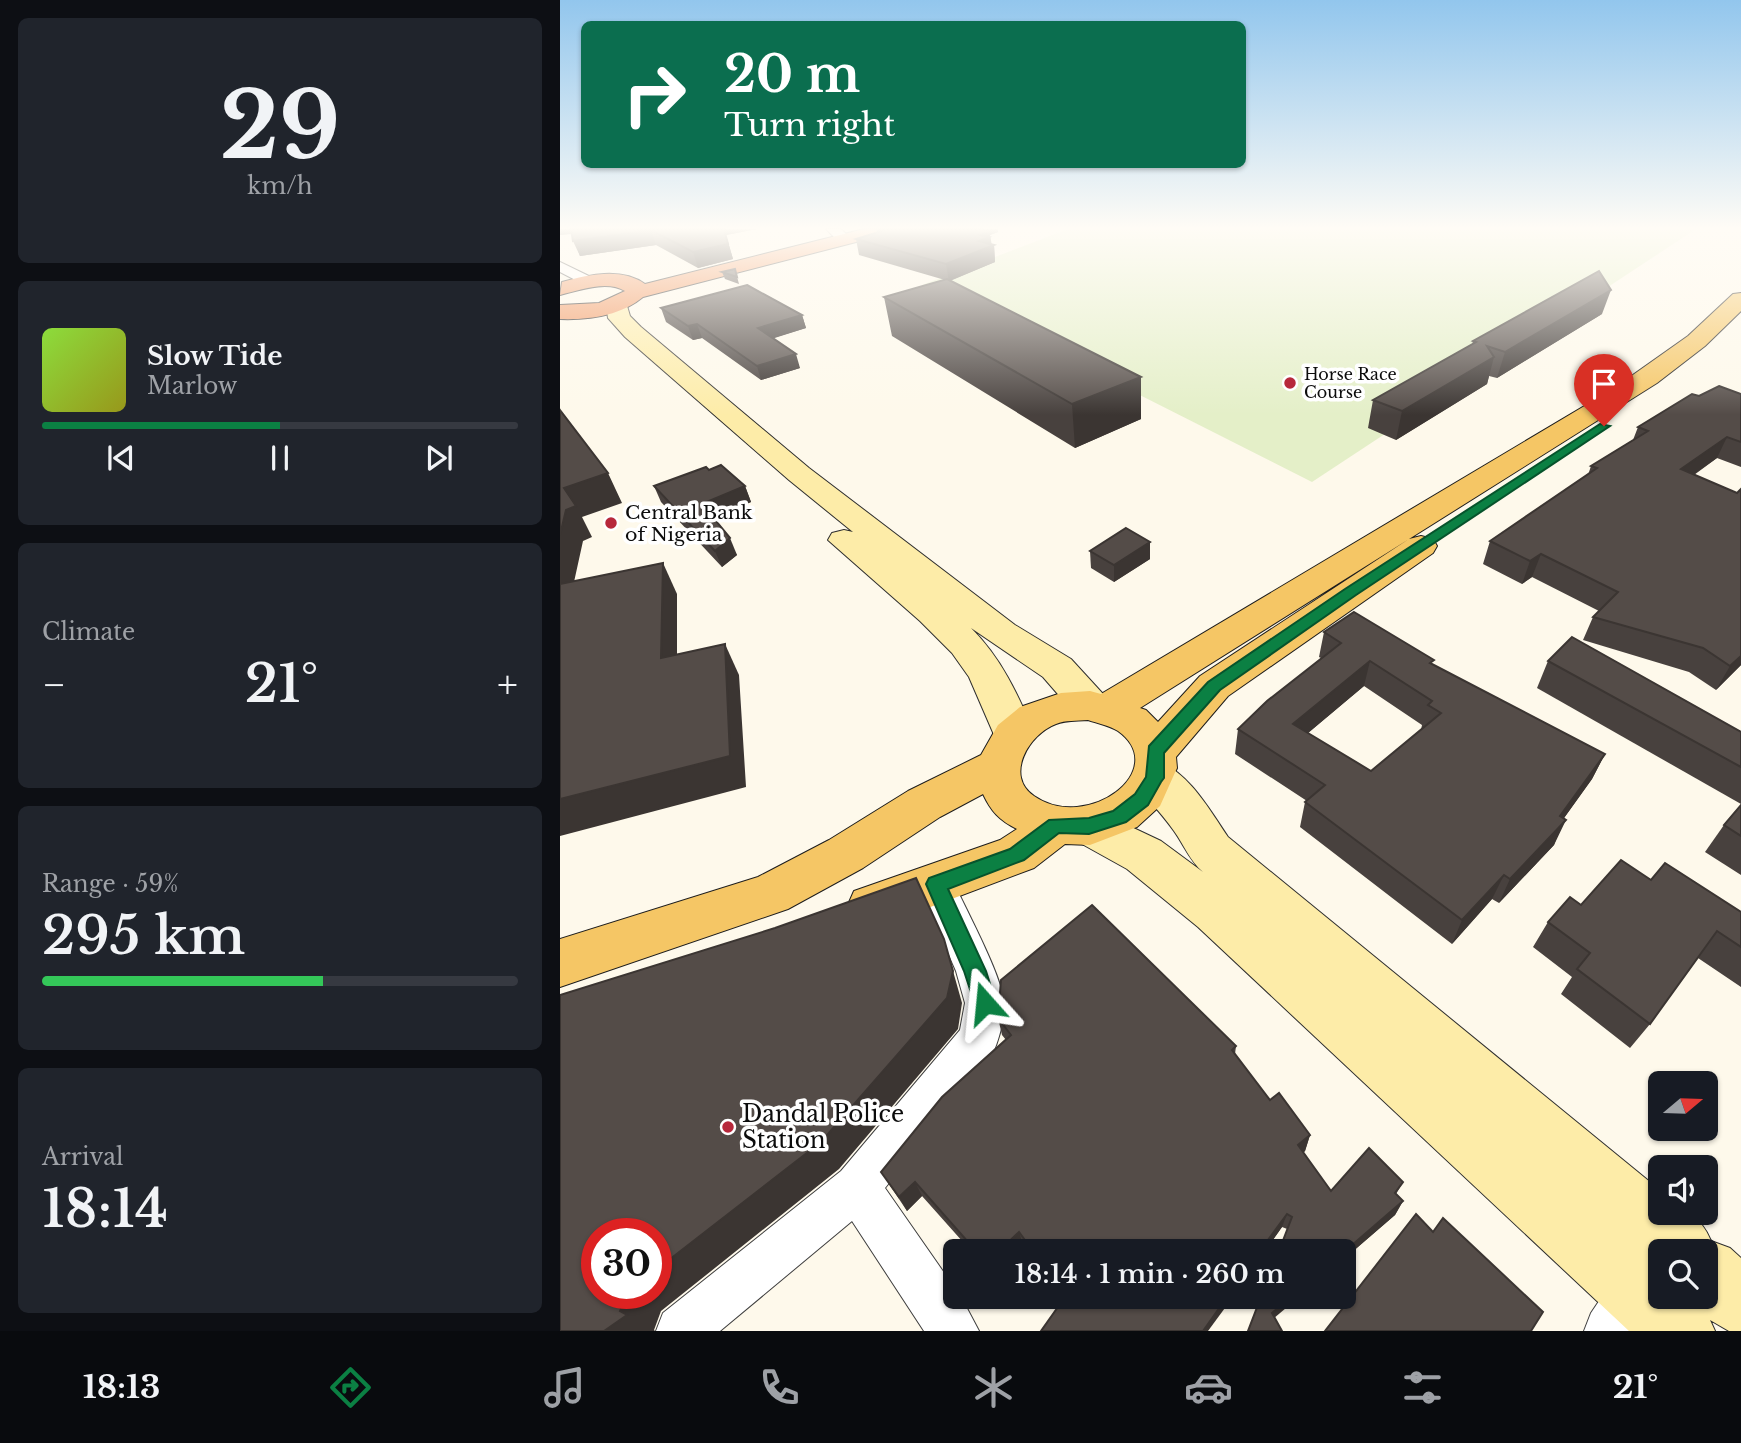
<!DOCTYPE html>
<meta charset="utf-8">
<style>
body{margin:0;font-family:"Libre Baskerville",serif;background:#20242c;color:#f1f3f6;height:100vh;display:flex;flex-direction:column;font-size:26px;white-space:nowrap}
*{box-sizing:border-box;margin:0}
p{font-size:23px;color:#9ea1a6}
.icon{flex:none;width:38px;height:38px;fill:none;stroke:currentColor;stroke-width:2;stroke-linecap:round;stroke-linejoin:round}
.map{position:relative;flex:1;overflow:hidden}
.details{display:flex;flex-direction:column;gap:18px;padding:18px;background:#0d0f14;width:560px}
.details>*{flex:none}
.top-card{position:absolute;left:21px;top:21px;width:665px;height:147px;border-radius:10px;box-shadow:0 2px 5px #0004;background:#0b6e4f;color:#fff;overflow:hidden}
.needle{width:46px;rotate:71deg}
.controls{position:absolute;left:1088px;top:1071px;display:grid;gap:14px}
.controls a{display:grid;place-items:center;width:70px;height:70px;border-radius:10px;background:#171b24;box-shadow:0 2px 5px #0004;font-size:35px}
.speed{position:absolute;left:21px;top:1218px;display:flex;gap:14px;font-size:35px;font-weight:700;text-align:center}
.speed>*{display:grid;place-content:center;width:91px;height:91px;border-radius:50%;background:#171b24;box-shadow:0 2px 5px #0004;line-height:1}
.speed .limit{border:10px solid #d22;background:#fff;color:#111}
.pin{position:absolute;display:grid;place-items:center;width:60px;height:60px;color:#fff;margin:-72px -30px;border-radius:50% 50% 50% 0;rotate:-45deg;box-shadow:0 0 7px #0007}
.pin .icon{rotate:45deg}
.me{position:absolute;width:77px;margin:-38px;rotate:342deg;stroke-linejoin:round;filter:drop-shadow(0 0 5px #0008)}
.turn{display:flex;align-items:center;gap:24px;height:147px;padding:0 28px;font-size:32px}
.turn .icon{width:91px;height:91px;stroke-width:2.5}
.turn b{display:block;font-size:49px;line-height:60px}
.big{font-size:52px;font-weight:600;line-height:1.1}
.details .card{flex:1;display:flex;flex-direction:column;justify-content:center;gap:10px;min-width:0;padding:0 24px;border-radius:10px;background:#20242c}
.details .dial{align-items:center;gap:0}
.dial b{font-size:91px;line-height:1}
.song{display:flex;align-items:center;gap:21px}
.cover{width:84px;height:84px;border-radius:10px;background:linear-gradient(135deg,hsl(90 70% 55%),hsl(60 70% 35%))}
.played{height:7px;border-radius:4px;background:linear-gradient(90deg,#0b8043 50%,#363941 50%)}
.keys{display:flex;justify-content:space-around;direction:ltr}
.heat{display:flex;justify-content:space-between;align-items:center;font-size:38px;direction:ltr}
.charge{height:10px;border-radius:5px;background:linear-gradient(90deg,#34c759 59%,#363941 0)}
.trip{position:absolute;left:383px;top:1239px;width:413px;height:70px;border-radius:10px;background:#171b24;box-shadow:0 2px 5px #0004;font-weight:600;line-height:70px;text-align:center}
.tabs{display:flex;height:112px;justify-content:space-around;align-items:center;background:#090b0e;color:#9ea1a6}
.tabs .icon{width:49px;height:49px}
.tabs .current{color:#0b8043}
.tabs b{font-size:32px;color:#f1f3f6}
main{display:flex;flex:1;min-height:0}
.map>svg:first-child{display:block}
.pitch{fill:#e4efc8}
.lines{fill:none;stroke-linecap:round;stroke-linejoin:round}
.street-casing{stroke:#3f3f3f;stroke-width:2}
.secondary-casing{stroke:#2e2e2e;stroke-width:2}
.primary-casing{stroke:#1d1d1d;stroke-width:2}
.highway-casing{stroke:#1d1d1d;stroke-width:2}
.street{fill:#fff;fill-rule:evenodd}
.secondary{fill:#fdeca8;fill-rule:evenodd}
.primary{fill:#f5c665;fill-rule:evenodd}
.highway{fill:#f09057;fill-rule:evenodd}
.wall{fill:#48413e;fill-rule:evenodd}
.shaded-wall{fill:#3b3532}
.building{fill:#544c48;stroke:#3b3532;stroke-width:2;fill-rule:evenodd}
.route{fill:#0b8043;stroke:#07532c;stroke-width:2}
.poi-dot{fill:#b7283b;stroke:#fff;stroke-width:2.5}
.labels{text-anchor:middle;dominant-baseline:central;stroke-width:7;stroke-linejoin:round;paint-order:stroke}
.far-poi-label{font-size:16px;fill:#0c0c0c;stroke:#fff;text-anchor:start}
.poi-label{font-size:19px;fill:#0c0c0c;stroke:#fff;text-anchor:start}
.near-poi-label{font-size:23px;fill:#0c0c0c;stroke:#fff;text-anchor:start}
</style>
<main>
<section class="details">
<div class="card dial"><b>29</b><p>km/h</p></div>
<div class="card">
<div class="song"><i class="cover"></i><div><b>Slow Tide</b><p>Marlow</p></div></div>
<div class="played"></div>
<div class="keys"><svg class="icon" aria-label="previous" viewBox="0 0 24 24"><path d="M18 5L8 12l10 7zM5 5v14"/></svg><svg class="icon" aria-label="pause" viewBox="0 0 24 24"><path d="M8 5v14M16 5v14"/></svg><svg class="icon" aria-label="next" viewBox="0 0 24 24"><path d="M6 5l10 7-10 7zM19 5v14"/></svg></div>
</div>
<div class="card"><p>Climate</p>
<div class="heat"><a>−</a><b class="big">21°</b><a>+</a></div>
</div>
<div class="card"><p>Range · 59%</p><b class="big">295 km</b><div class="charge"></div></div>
<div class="card"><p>Arrival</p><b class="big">18:14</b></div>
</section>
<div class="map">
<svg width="1181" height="1331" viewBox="0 0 1181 1331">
<rect width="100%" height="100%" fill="#fef9eb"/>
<!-- pitch -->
<polygon class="pitch" points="508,229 1136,229 752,482 362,285"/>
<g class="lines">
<!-- street casing -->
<g class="street-casing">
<g id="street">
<polygon points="266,229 281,229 286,234 284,237 274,237"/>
<polygon points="0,262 35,279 38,282 35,285 25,285 0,272"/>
<path d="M376,869L389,873C401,900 445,980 444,1005C444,1021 439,1039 433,1053L325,1188L396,1290V1297H401L419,1331H364L292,1221L160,1331H96L103,1313L281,1171L400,1030L405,1003L396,971L358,884L363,873Z"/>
<polygon points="1075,1265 1092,1273 1100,1290 1078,1331 1024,1331 1031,1313 1058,1273"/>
</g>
</g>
<!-- secondary casing -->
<g class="secondary-casing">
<g id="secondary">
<path d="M57,298L65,299L70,316L81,327L249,468L455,625L511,659L544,695L550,705L544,715L530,719L516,715L483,677L411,628C441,658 458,694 474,733L468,744L453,748L438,744L409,677L392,653L360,621L268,540L272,533L284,530L293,532L229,480L65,337L48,318L46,304L49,299Z"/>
<path d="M595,760C628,771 649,809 668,837L1101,1191V1213C1127,1213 1140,1214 1151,1241L1170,1248L1181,1258V1331H1169L1150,1320L1155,1331H1069L638,927L567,869L513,839L506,826L513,813L529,807L601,841L643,872C630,861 624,845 614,831C601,812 584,797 573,777L580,765ZM1101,1251H1146V1297H1101Z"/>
</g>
</g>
<!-- primary casing -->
<g class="primary-casing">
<path id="primary" d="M1181,293V311L1145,346L1097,383L849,539L861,536L873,539L877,546L873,553L668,696L616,757L617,768L600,806L577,827L530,845L505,844L474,868L312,929L294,923L287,907L294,891L440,840L457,829C439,820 431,811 423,794L380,817L303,868L228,909L0,987V939L198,877L269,840L348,791L421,755L438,725L460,707L501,693L530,691L541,694L1053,389L1128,336L1173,294ZM849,539L640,676L598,722L586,710L580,708ZM528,720C537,723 550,726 558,731C612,770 527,833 474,796C444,776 469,734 496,724C505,720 517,721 528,720Z"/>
</g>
<!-- highway casing -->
<g class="highway-casing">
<path id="highway" d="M304,229H334L331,233L83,297C60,316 29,320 0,319V305L39,303L65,291C47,280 20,290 0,295L2,282C28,275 61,267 85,284Z"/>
</g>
<!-- street -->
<use href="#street" class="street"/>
<!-- secondary -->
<use href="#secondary" class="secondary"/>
<!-- primary -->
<use href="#primary" class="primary"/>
<!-- highway -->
<use href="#highway" class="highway"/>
</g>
<!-- wall -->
<g class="wall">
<polygon points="0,229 197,229 166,235 173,259 138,268 96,245 20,256 12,234 0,235"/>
<polygon points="317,229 438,232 430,235 431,245 434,245 435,262 390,281 581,419 515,448 332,336 324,297 385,280 299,255 296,239 317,232"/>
<polygon points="175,269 179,284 165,279 162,272"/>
<polygon points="101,308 242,315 246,328 213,338 240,368 201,380 142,338 133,340 106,322"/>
<polygon points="1042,314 937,378 929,376 927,384 836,440 808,428 813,400 912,345 913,341"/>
<polygon points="1181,394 1181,467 1157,458 1134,475 1181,665 1156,690 1129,672 1023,640 1033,617 1039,611 972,577 962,584 923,564 930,541 1028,475 1031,466 1073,440 1078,427 1139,396"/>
<polygon points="149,470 185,486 191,502 154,518 177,555 162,567 101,502 94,486"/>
<polygon points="530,551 590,559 554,582 531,568"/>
<path d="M764,632L872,664L1045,754L1032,779L1004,818L994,845L939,903L932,899L892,944L740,827L745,802L747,801L675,754L678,729L761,658L759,657ZM804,686L862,725L861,730L811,771L748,733Z"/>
<polygon points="988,661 1181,732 1181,804 977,688"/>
<polygon points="1181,805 1181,875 1145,852 1164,825"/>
<polygon points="1091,880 1181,912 1181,987 1138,958 1090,1024 1070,1048 1001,994 1012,977 973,947 988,922 1021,905"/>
<polygon points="438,1018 676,1046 675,1054 710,1100 750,1135 745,1151 743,1153 771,1191 843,1182 836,1194 843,1201 835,1215 784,1259 784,1251 722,1227 705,1251 468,1251 463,1245 457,1251 411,1251 362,1196 347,1211 321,1172 446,1040 442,1035"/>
</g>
<!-- shaded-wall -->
<g class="shaded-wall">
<polygon points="0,229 13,229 15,233 0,235"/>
<polygon points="164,229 197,229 166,235 173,259 138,268 133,252"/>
<polygon points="411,229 438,229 438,232 430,235 432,246 434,245 435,262 389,281 386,264"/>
<polygon points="91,230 96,245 20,256 13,241"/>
<polygon points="1051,290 1042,314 937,378 945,352"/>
<polygon points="242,315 246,328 202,342 198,328"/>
<polygon points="137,324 142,338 133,340 128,326"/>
<polygon points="236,354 240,368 201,380 197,366"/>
<polygon points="934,357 927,384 836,440 842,411"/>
<polygon points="581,377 581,419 515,448 512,404"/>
<polygon points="1167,437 1157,458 1110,491 1121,469"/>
<polygon points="48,473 62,503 22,517 32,537 23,541 14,582 0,585 0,535 4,488"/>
<polygon points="185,486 191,502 149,520 142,504"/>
<polygon points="170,538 177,555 162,567 155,551"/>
<polygon points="590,542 590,559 554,582 554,565"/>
<polygon points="981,554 972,577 962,584 970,561"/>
<polygon points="103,563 117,594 117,690 101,658"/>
<polygon points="165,644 179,675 186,787 0,836 0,799"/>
<polygon points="1181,656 1181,665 1156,690 1170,666"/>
<polygon points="810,661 804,686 729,749 733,724"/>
<polygon points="1045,754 1032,779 989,839 1006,820 994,845 939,903 950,879 1000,816"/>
<polygon points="944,875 932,899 892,944 902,920"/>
<polygon points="384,939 402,1003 398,1029 279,1169 101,1311 94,1330 95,1331 44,1331 60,1311 68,1293 96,1293 96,1270"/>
<polygon points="750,1135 745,1151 733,1160 738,1145"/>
<polygon points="355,1182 362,1196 347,1211 339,1197"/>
<polygon points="843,1201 835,1215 784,1259 784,1252"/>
<polygon points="727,1214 722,1227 705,1251 700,1251"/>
<polygon points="459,1232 463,1245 457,1251 439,1251"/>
<polygon points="667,1297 673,1297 648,1331 643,1331"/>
<polygon points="731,1297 739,1297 707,1324 712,1313"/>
</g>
<!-- building -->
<g class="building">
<polygon points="11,229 164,229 168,244 133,252 91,230 13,241"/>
<polygon points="316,229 422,229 430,231 420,235 429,237 419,241 434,245 386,264 296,239 322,231"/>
<polygon points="175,269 177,277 162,272"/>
<polygon points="1039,271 1051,290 945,352 927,346 934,357 842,411 813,400 916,342 913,341"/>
<polygon points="387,279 581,377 512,404 324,297"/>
<polygon points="187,285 242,315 198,328 236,354 197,366 137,324 128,326 101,308"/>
<polygon points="1159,386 1181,394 1181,442 1167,437 1121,469 1177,493 1181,489 1181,656 1170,666 1143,648 1033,617 1058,592 981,554 970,561 930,541 1037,468 1031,466 1088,431 1078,427 1132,394 1139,396"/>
<polygon points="0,410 48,473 4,488 16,506 6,510 0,535"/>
<polygon points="161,465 185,486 142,504 170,538 155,551 94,486 146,467 149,470"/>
<polygon points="566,528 590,542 554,565 530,551"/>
<polygon points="103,563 101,658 165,644 170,756 0,799 0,584"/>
<path d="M794,612L874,660L870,663L1045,754L1000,816L1006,820L950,879L944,875L902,920L745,802L765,785L678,729L707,701L781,643L764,632ZM810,661L872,701L868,705L881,713L811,771L733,724Z"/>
<polygon points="1012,637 1181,732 1181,767 988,661"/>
<polygon points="1181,805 1181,836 1164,825"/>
<polygon points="1061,860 1091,880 1105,863 1181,912 1181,947 1157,931 1090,1024 1017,969 1030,953 988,922 1010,897 1021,905"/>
<polygon points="356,878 384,939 393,971 387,998 261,1142 96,1270 96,1234 37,1234 37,1293 68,1293 60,1311 67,1315 44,1331 0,1331 0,995 215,928"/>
<polygon points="532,905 676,1046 672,1050 710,1100 719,1093 750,1135 738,1145 771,1191 809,1148 843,1182 835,1193 843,1201 784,1252 719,1251 732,1217 727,1214 700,1251 473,1251 459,1232 439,1251 416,1251 355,1182 339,1197 321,1172 382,1097 451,1035 438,1018 441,980"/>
<polygon points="856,1214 873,1232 883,1218 983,1312 971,1331 765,1331"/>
<polygon points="505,1297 667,1297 643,1331 481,1331"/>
<polygon points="701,1297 731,1297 712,1313 722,1331 688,1331"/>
</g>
<!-- sky -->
<linearGradient id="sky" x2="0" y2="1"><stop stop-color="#92c6ed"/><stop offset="0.55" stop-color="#fffcf6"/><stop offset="1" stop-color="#fffcf6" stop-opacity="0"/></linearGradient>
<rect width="1181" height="415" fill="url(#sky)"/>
<!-- route -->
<polygon class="route" points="1040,424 1050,426 796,595 660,690 604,753 604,778 601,782 588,805 566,822 529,834 499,833 464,860 388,889 426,971 436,1003 433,1011 425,1014 417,1011 404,971 366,884 369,878 450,849 489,820 529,818 553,811 575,794 586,777 589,746 648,682 785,589"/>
<!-- markers -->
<g class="poi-dot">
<circle cx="730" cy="383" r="7"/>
<circle cx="51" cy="523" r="7"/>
<circle cx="168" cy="1127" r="7"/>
</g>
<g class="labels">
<!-- far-poi labels -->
<g class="far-poi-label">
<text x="744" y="374">Horse Race<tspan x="744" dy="18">Course</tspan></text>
</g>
<!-- poi labels -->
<g class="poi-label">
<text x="65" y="512">Central Bank<tspan x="65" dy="22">of Nigeria</tspan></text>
</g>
<!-- near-poi labels -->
<g class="near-poi-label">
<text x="182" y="1114">Dandal Police<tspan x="182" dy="26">Station</tspan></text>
</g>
</g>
</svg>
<div class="controls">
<a><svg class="needle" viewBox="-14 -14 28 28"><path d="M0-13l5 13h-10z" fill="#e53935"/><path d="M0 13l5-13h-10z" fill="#9ea1a6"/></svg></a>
<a><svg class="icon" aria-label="sound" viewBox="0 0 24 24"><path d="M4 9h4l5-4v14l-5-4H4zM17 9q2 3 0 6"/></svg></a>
<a><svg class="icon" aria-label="search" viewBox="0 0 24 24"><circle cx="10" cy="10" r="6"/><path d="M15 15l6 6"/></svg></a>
</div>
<div class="speed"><div class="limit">30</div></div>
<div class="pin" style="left:1044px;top:426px;background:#d93025"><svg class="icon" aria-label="arrive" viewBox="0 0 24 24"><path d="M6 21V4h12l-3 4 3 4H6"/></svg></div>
<svg class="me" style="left:425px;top:1003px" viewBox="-20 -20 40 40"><path d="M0-17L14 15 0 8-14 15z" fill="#0b8043" stroke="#fff" stroke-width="4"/></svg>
<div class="trip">18:14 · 1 min · 260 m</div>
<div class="top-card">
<div class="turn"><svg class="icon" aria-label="right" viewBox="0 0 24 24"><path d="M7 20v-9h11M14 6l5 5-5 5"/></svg><div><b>20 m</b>Turn right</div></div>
</div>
</div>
</main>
<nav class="tabs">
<b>18:13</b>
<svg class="icon current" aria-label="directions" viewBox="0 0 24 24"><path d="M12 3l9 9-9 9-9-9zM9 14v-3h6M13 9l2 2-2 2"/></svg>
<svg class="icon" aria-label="music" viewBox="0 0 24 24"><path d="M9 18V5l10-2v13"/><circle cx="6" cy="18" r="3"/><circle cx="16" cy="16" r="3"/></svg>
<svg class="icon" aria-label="phone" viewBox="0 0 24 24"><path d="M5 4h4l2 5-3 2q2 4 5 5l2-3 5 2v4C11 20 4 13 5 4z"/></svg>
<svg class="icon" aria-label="climate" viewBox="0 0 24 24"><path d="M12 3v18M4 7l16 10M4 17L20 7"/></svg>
<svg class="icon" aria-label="car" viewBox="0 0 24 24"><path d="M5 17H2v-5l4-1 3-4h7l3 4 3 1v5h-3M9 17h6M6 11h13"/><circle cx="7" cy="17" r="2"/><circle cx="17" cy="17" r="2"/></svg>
<svg class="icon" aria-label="filters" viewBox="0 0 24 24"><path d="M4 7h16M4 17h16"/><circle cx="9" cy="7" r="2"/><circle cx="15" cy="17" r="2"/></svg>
<b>21°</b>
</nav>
